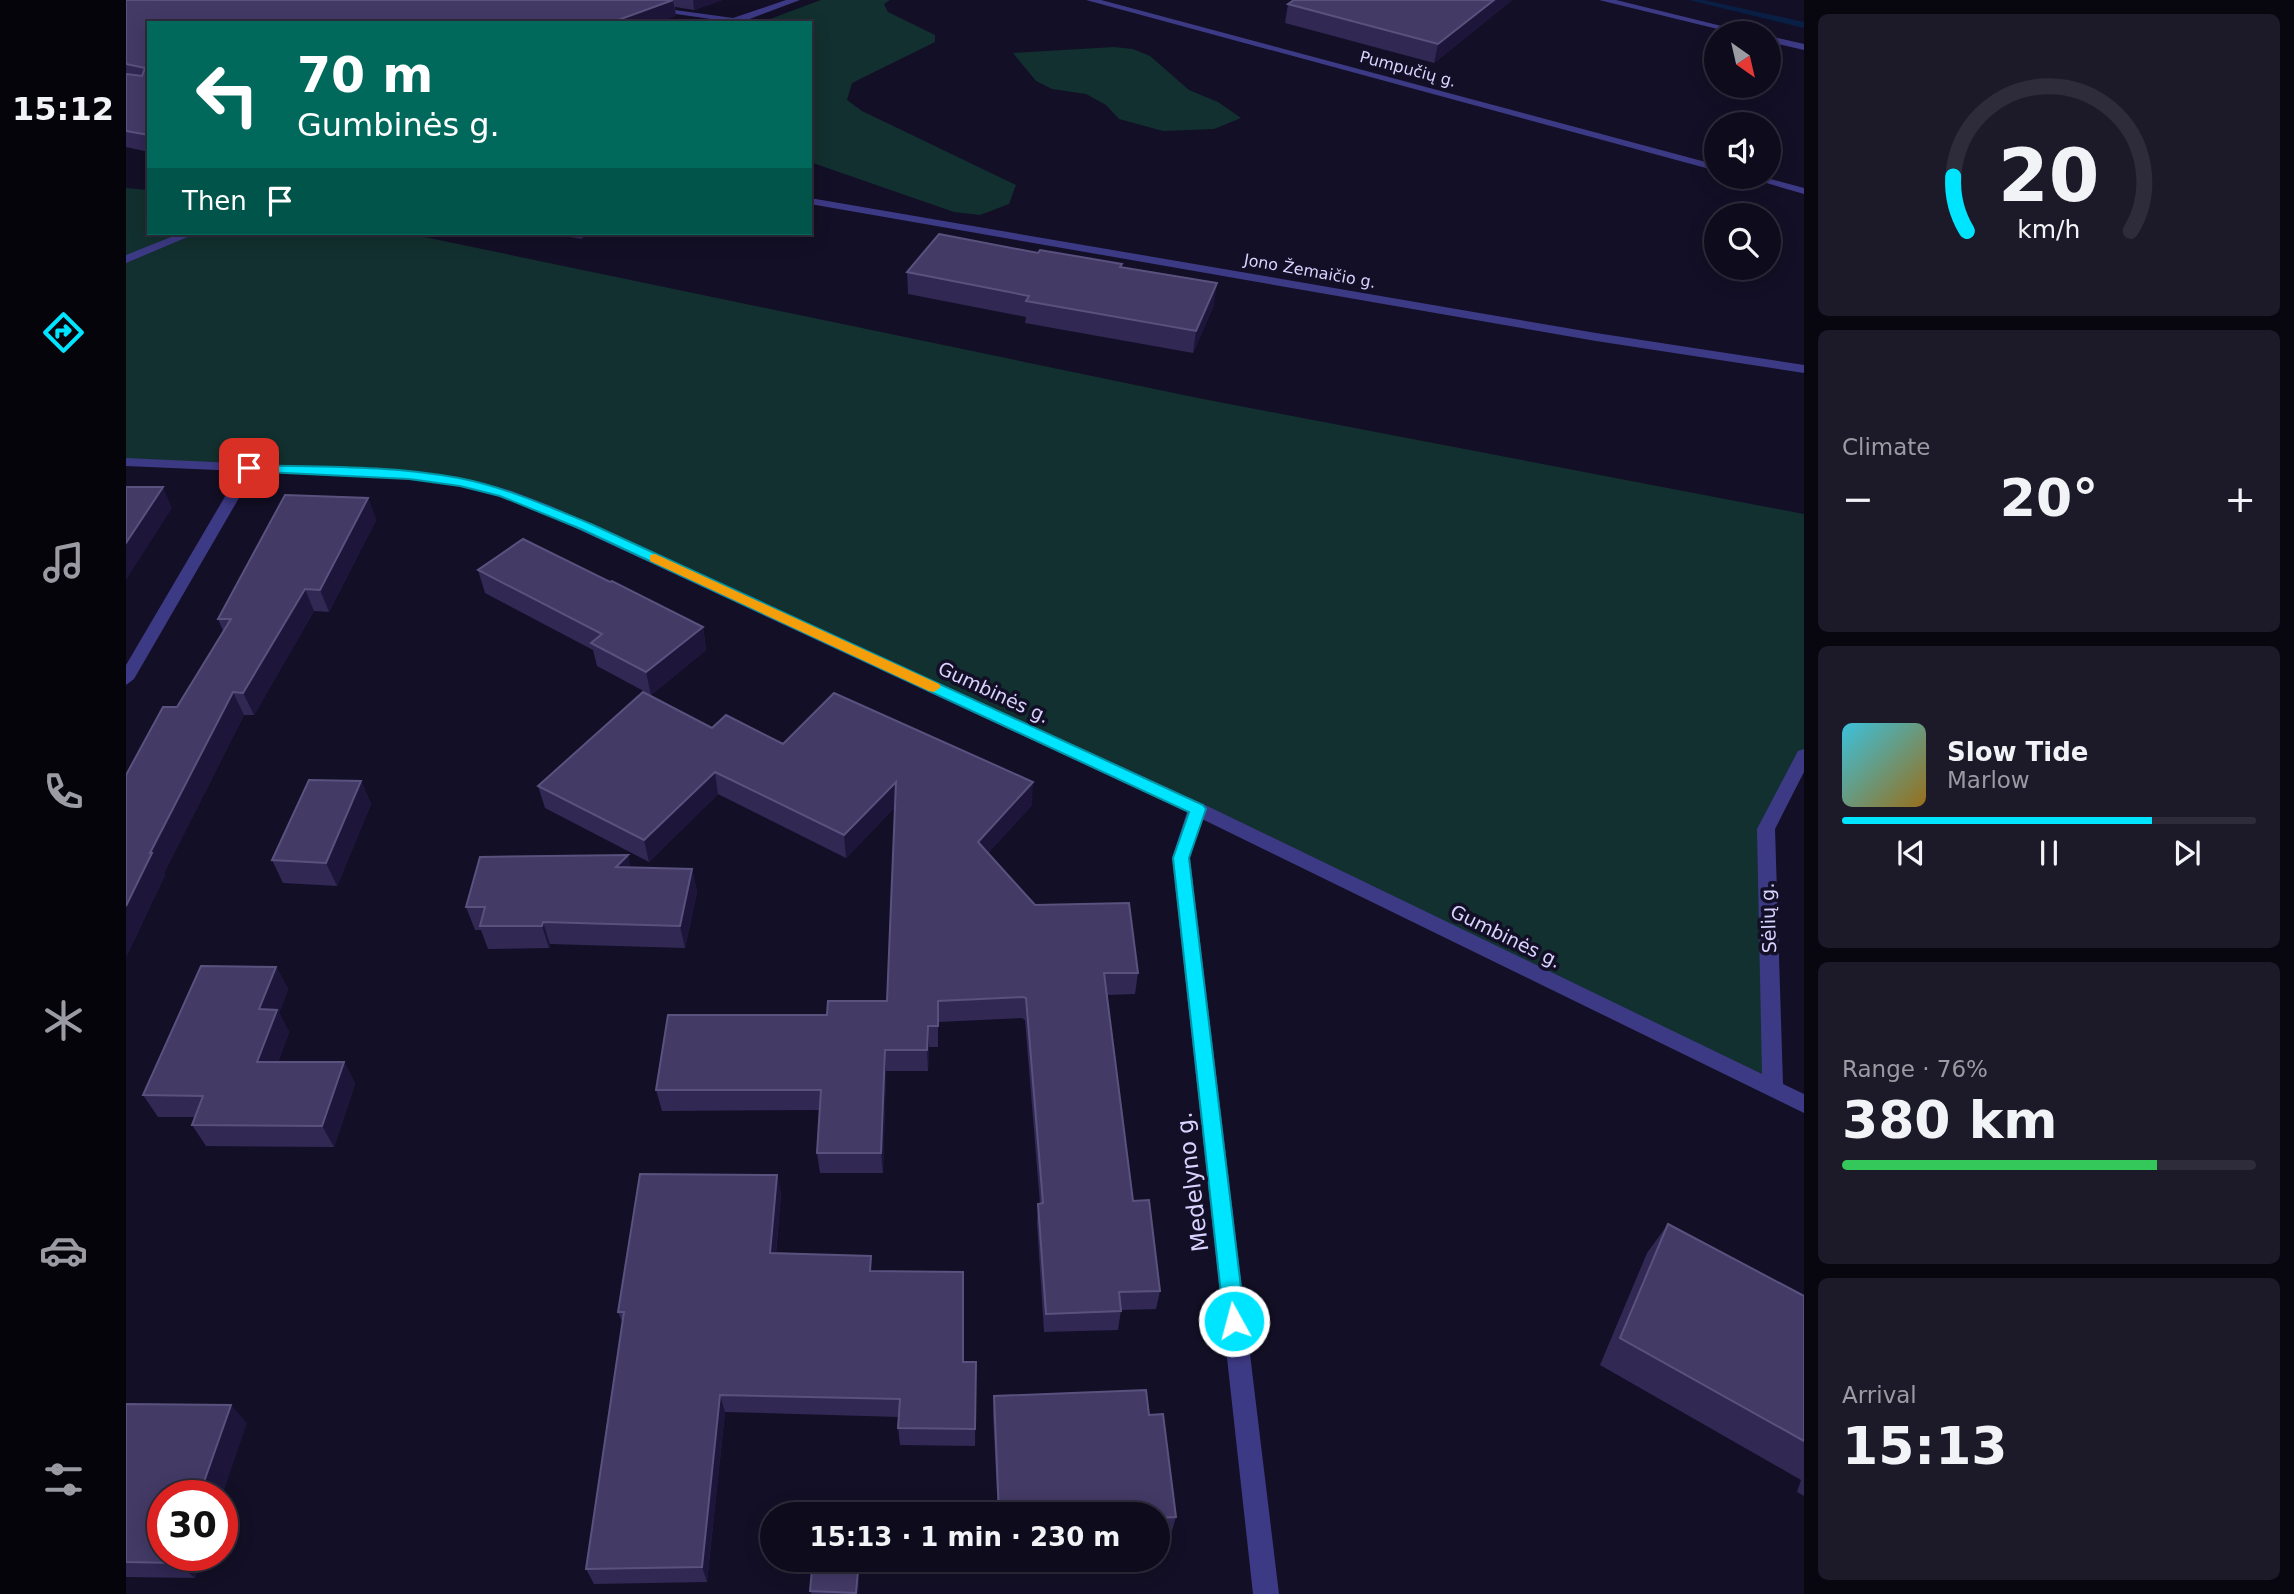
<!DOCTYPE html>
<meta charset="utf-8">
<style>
body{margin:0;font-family:"DejaVu Sans",sans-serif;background:#1c1929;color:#f1f3f6;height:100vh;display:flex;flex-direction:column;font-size:26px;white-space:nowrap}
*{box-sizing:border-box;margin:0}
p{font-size:23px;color:#9b9ba3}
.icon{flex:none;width:38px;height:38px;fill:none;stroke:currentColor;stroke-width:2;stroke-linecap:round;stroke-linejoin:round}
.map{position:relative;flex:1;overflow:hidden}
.drawer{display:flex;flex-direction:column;gap:14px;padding:14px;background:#08060f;width:490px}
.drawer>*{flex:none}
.banner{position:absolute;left:21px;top:21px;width:665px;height:214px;border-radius:0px;box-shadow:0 4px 18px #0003,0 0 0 2px #2e2b3b;background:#00695c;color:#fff;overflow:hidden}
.needle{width:46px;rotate:146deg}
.fabs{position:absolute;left:1578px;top:21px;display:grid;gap:14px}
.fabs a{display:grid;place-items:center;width:77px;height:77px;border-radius:50%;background:#0e0b1c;box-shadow:0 4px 18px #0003,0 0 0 2px #2e2b3b;font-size:35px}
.speed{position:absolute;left:21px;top:1480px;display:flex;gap:14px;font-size:35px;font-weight:700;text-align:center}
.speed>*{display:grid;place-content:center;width:91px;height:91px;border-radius:50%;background:#0e0b1c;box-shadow:0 4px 18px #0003,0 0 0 2px #2e2b3b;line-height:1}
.speed .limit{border:10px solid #d22;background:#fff;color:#111}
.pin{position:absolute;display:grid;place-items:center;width:60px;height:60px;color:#fff;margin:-30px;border-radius:14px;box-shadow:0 4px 10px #0006}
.me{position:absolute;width:77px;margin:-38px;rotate:353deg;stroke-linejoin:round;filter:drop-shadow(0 0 5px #0008)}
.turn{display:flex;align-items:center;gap:24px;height:147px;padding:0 35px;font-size:32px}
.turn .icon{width:91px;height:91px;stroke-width:2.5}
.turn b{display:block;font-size:49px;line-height:60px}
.then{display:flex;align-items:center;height:66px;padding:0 35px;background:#0003;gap:14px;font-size:26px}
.big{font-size:52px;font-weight:600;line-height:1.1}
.drawer .widget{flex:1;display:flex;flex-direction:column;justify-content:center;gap:10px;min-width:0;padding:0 24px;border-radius:10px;background:#1c1929}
.drawer .dial{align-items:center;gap:0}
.dial svg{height:182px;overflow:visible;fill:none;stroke:#2e2b3b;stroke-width:7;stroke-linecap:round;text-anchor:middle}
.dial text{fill:#f1f3f6;stroke:none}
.song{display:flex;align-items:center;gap:21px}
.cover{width:84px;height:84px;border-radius:10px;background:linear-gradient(135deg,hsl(190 70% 55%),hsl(40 70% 35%))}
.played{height:7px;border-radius:4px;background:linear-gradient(90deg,#00e5ff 75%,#2e2b3b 75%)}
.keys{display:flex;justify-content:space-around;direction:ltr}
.heat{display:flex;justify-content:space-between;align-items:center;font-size:38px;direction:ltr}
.charge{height:10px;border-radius:5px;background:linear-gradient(90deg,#34c759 76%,#2e2b3b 0)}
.trip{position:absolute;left:634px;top:1502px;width:410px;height:70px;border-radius:35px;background:#0e0b1c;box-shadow:0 4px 18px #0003,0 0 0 2px #2e2b3b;font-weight:600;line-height:70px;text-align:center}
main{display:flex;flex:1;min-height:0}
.menu{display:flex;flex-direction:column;width:126px;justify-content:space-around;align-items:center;background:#06040b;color:#9b9ba3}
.menu .icon{width:49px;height:49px}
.menu .on{color:#00e5ff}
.menu b{font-size:32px;color:#f1f3f6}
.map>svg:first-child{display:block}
.green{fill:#12302f}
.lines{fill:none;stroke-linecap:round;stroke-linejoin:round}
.stream{fill:#0a1f44;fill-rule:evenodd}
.minor{fill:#3d3a85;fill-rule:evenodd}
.wall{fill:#312854}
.shaded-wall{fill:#1d163a}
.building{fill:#433a66;stroke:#5a527e;stroke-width:2}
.route{fill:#00e5ff;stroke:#0095a6;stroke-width:2}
.slow{fill:#f59e0b}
.labels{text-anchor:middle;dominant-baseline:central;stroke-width:7;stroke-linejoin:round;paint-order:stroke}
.far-street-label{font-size:16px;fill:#d9d4ff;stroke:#130f26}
.street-label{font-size:19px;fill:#d9d4ff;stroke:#130f26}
.near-street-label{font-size:23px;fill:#d9d4ff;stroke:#130f26}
</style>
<main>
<nav class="menu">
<b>15:12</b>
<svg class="icon on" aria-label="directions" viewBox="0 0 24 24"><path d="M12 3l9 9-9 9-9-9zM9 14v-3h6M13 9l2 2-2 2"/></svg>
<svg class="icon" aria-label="music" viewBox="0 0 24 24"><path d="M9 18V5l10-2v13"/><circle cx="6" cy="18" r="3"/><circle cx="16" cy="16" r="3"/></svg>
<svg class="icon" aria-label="phone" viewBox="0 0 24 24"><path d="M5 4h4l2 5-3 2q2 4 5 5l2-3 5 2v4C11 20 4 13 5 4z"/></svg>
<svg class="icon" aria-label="climate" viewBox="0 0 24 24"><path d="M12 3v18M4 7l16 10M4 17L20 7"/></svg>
<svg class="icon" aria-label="car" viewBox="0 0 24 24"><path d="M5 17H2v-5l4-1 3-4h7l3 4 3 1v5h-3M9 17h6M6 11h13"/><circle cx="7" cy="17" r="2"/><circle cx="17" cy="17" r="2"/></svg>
<svg class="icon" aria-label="filters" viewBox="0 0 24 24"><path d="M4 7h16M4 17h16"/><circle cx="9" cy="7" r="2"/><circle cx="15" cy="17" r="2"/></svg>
</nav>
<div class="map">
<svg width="1678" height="1594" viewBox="0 0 1678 1594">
<rect width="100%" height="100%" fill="#130f26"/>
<!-- green -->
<g class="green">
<polygon points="695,0 764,0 758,4 762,12 809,35 809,42 726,83 721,100 736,111 890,185 883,204 854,215 828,212 684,162 684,23 633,23"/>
<polygon points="988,47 1007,49 1024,56 1063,90 1092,102 1115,118 1088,129 1037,131 993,119 980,105 960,94 926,89 910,81 887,53"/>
<polygon points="0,188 23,190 23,233 279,233 1072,398 1678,514 1678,755 1640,829 1647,1089 1071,809 378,493 283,475 0,462"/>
</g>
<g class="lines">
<!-- stream -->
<polygon class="stream" points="1563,0 1578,0 1678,22 1678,28"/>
<!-- minor -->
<g class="minor">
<polygon points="660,0 674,0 613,23 522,10 527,7 607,18"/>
<polygon points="960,0 975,0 1591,165 1591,171"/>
<polygon points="1473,0 1490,0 1624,33 1608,33"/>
<polygon points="1643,36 1678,44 1678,50 1643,42"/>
<polygon points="1620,177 1637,177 1678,188 1678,194"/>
<polygon points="684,198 1470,333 1678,365 1678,373 1470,341 684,204"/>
<polygon points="55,233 71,233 0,263 0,255"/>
<path d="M0,458L283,471L334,478L383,490L425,506L1077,804L1636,1074L1631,829L1672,751L1678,749V772L1649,829L1657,1084L1678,1094V1113L1076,819L1064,858L1153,1594H1127L1046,858L1061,812L415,512C388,502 361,491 333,486C265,474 196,475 128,472L8,679L0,685V665L114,471L0,466Z"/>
</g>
</g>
<!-- wall -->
<g class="wall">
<polygon points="0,0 596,0 568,10 549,7 550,16 23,23 23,152 0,147"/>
<polygon points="1386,0 1308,63 1159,23 1162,4"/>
<polygon points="420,233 463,233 456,239"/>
<polygon points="912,253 995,267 1088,305 1067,353 899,323 900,317 782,294 781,272"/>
<polygon points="242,498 250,520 203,612 188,611 128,715 118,715 38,873 39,875 0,957 51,707 97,631 92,619"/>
<polygon points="352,570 484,582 577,627 580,650 525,695 471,666 467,650 359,593"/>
<polygon points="586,728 657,744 906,805 862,853 909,905 1012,973 1009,994 981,995 1007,1201 1034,1291 1030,1309 995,1310 992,1330 918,1332 911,1223 912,1204 914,1204 899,1020 896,1018 812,1022 812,1047 803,1047 802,1071 760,1071 757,1173 694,1173 691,1153 694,1110 536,1111 530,1090 701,1015 761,1001 769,807 720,858 592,794 523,862 419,808 412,786"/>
<polygon points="235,781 245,804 211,886 157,883 146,860"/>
<polygon points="502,855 504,867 566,869 571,892 559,948 424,944 423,948 362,949 355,930 349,930 340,907"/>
<polygon points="150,967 162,989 153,1013 163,1032 152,1062 218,1062 229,1084 208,1147 80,1146 66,1125 69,1117 32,1117 17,1095"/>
<polygon points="651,1175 655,1194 650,1254 747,1271 837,1362 850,1362 849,1446 774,1445 772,1428 773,1417 599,1412 581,1582 468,1584 460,1569 497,1324 492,1312"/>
<polygon points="1542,1224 1678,1296 1678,1496 1671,1492 1675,1480 1474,1365 1521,1253"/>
<polygon points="868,1396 1050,1517 1045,1534 1031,1534 1031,1514 872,1514 867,1414"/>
<polygon points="0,1404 121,1423 37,1556 76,1556 69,1578 0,1577"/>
<polygon points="687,1559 734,1559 732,1594 685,1594"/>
</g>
<!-- shaded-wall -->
<g class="shaded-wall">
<polygon points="547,0 550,16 532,23 484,23"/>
<polygon points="567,0 596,0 568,10"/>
<polygon points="1368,0 1386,0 1308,63 1312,44"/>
<polygon points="455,233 463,233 456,239"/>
<polygon points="1091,283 1088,305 1067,353 1070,331"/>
<polygon points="37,487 46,508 0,580 0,543"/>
<polygon points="242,498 250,520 203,612 194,590"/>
<polygon points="179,589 188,611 128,715 117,693"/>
<polygon points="577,627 580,650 525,695 520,672"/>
<polygon points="107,692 118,715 38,873 39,875 0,957 0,906 24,853"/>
<polygon points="589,772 592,794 523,862 518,840"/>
<polygon points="235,781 245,804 211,886 200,863"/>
<polygon points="770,782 771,805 720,858 718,835"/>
<polygon points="907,782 906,805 852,864 852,842"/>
<polygon points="502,855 507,878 490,867"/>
<polygon points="566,869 571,892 559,948 554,926"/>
<polygon points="417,922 424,944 423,948 416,926"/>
<polygon points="150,967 162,989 153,1013 163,1032 144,1083 131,1062 133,1009"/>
<polygon points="802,1026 803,1047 802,1071 801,1050"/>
<polygon points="759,1050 760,1071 757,1173 755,1153"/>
<polygon points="218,1062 229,1084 208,1147 196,1126"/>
<polygon points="651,1175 655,1194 648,1272 644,1253"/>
<polygon points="594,1395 599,1412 581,1582 576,1567"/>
<polygon points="105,1405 121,1423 96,1496 73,1496"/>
<polygon points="53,1556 76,1556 69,1578 51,1563"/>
<polygon points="733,1559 734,1559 732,1594 730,1594"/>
</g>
<!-- building -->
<g class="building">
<polygon points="0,0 547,0 484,23 23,23 23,135 0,131 0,74 16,76 19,68 0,64"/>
<polygon points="1168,0 1368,0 1312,44 1162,4"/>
<polygon points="813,234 912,253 914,250 996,264 994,267 1091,283 1070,331 900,301 903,296 781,272"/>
<polygon points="0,487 37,487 0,543"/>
<polygon points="159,495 242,498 194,590 179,589 117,693 107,692 24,853 26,853 0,906 0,775 37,707 51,707 105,619 92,619"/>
<polygon points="397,539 484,582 486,581 577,627 520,672 465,643 476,634 352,570"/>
<polygon points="517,692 586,728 600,715 657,744 708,693 907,782 852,842 909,905 1003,903 1012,973 978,973 1007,1201 1023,1200 1034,1291 993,1292 995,1311 920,1314 912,1204 917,1203 900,998 897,997 812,1001 812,1026 802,1026 801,1050 759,1050 755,1153 691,1153 695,1090 530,1090 542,1015 701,1015 702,1001 761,1001 770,782 718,835 589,772 518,840 412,786"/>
<polygon points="183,780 235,781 200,863 146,860"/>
<polygon points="502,855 490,867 566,869 554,926 417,922 416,926 354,926 359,907 340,907 354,857"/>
<polygon points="75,966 150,967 133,1009 151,1010 131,1062 218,1062 196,1126 66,1125 77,1096 17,1095"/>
<polygon points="514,1174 651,1175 644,1253 745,1256 744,1271 837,1272 837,1362 850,1362 849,1429 772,1428 774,1399 594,1395 576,1567 460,1569 498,1312 492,1312"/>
<polygon points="1542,1224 1678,1296 1678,1441 1494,1338"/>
<polygon points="1020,1390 1023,1415 1037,1414 1050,1517 1031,1518 1031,1514 873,1514 868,1396"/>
<polygon points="0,1404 105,1405 73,1496 37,1496 37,1556 53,1556 51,1563 0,1562"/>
<polygon points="692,1504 736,1505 736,1514 691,1514"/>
<polygon points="687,1559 733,1559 730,1593 684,1591"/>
</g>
<!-- route -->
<path class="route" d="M123,465C193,467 264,465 333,478C379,487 421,506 465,524L1077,805L1080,809L1063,858L1119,1321L1116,1328L1108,1331L1101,1328L1098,1321L1047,858L1063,812L455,529L374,496L334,486L283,479L119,471L117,468Z"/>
<!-- slow -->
<polygon class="slow" points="529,554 813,684 815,687 808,692 803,691 524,561 524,555"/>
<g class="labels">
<!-- far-street labels -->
<g class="far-street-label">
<text transform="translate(1282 69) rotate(15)">Pumpučių g.</text>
<text transform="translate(1184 271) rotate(10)">Jono Žemaičio g.</text>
</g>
<!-- street labels -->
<g class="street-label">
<text transform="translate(868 692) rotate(25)">Gumbinės g.</text>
<text transform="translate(1642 918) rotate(-92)">Sėlių g.</text>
<text transform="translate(1380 936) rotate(26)">Gumbinės g.</text>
</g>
<!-- near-street labels -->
<g class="near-street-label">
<text transform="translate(1066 1182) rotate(-97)">Medelyno g.</text>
</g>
</g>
</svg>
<div class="fabs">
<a><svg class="needle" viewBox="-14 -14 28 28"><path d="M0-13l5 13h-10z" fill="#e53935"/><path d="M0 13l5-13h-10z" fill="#9b9ba3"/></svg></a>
<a><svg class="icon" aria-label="sound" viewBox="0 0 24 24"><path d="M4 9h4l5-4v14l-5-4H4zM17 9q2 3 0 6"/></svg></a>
<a><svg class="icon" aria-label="search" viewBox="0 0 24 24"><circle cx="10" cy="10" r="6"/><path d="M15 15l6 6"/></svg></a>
</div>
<div class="speed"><div class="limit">30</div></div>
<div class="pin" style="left:123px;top:468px;background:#d93025"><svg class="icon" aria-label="arrive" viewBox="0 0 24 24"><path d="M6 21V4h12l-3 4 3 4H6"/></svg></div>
<svg class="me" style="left:1108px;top:1321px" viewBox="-20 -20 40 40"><circle r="17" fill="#00e5ff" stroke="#fff" stroke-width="3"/><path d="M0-11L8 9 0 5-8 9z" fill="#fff"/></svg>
<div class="trip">15:13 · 1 min · 230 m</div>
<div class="banner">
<div class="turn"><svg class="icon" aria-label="left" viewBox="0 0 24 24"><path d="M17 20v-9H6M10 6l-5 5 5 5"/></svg><div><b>70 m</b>Gumbinės g.</div></div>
<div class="then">Then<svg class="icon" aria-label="arrive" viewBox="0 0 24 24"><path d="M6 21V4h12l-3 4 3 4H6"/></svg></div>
</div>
</div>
<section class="drawer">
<div class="widget dial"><svg viewBox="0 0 100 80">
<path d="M14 69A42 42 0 1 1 86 69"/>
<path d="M14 69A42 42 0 0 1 8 45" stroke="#00e5ff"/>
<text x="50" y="56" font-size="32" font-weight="700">20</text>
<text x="50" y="72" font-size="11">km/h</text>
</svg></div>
<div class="widget"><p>Climate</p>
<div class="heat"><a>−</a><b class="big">20°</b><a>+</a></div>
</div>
<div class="widget">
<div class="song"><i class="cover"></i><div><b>Slow Tide</b><p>Marlow</p></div></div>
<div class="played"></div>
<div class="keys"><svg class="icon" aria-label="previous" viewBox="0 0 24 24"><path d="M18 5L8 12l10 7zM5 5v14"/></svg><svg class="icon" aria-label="pause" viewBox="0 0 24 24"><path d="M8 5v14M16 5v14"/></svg><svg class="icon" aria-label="next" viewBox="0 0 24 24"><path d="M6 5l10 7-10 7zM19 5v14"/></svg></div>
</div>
<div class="widget"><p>Range · 76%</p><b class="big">380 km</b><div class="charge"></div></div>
<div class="widget"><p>Arrival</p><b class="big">15:13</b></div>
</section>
</main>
